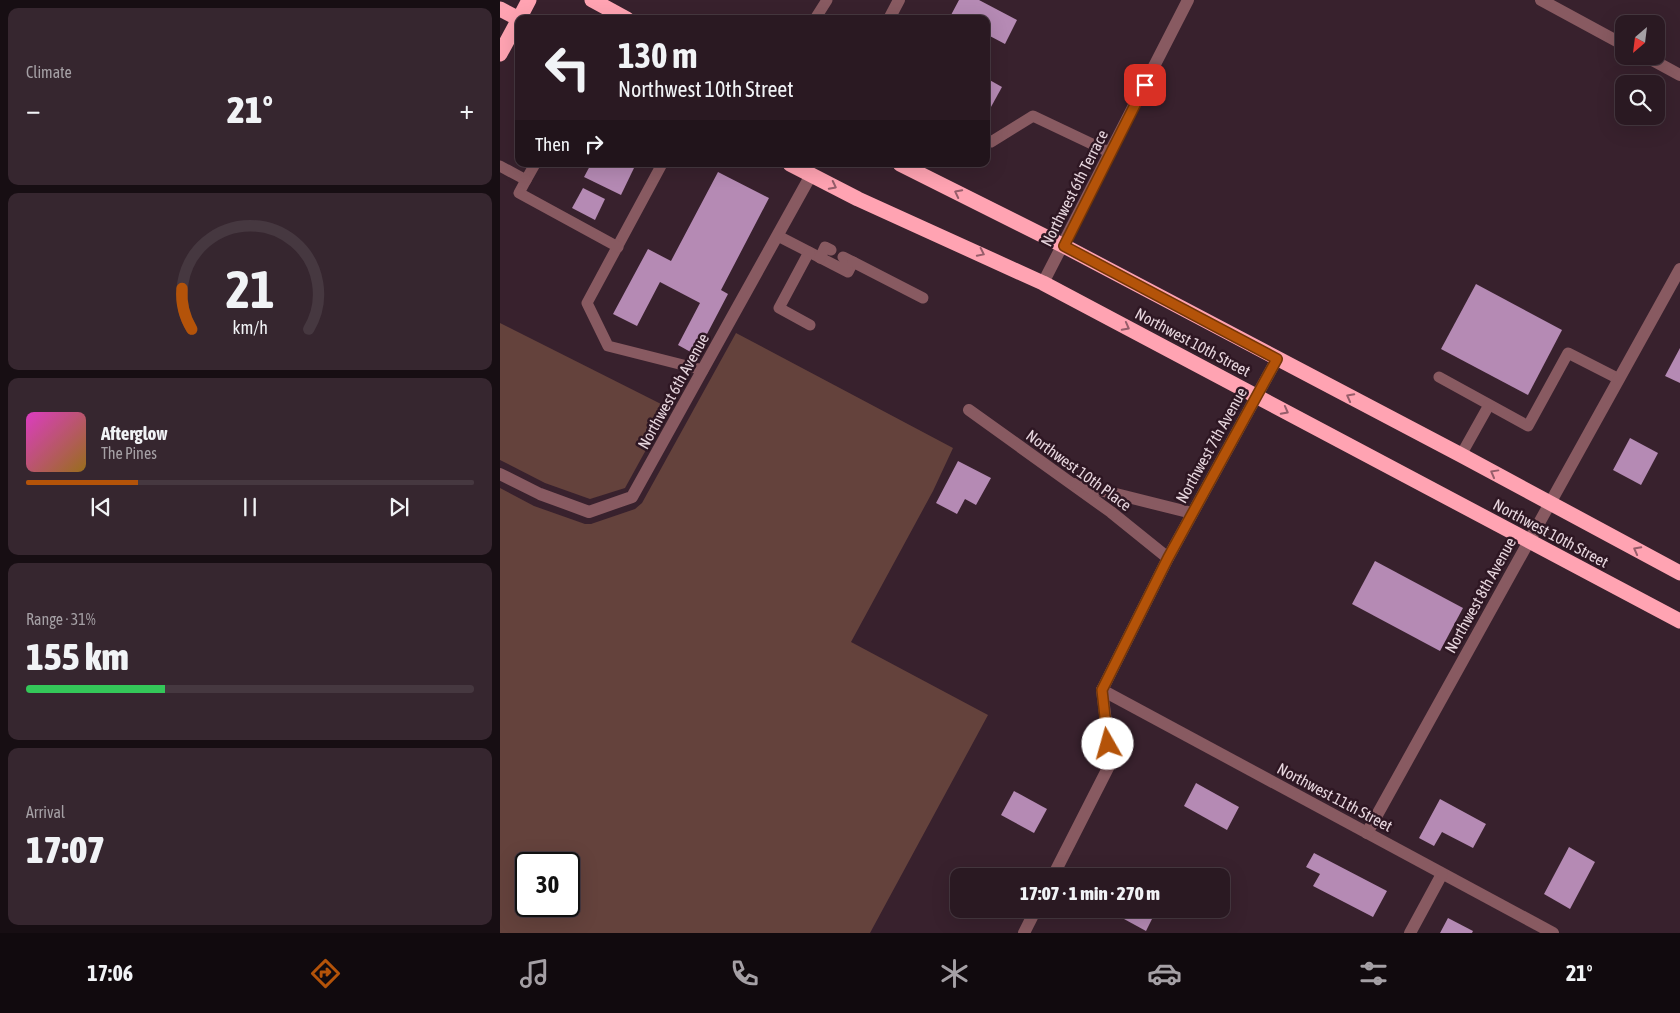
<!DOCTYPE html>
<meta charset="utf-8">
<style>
body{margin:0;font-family:"Asap Condensed",sans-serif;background:#36262f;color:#f1f3f6;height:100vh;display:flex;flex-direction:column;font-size:19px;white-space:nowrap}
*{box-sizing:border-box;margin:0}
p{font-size:16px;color:#a5a0a5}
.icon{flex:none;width:28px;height:28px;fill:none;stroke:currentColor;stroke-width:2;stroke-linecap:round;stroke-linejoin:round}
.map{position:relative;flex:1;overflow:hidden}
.details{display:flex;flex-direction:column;gap:8px;padding:8px;background:#170e13;width:500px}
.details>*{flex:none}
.top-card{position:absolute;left:15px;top:15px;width:475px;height:152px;border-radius:10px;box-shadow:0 5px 20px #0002,0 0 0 1px #463840;background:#2a1922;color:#f1f3f6;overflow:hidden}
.needle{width:32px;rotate:208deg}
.tools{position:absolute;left:1115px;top:15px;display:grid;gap:10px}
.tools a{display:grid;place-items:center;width:50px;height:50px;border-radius:10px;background:#2a1922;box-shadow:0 5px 20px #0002,0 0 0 1px #463840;font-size:25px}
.speed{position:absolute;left:15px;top:852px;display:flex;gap:10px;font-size:25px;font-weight:700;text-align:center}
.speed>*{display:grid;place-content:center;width:65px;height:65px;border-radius:50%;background:#2a1922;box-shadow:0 5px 20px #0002,0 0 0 1px #463840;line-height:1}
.speed .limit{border:2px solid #111;border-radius:8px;background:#fff;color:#111}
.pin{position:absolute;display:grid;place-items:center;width:42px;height:42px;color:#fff;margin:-21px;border-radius:10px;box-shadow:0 2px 8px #0006}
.me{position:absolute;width:55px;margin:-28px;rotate:353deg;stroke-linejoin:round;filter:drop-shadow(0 0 4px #0008)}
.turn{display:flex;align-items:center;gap:18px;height:105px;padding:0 20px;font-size:22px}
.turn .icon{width:65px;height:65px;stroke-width:2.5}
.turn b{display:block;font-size:35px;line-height:42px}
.then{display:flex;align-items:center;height:48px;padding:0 20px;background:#0003;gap:10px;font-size:19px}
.big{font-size:38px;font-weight:800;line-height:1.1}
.details .tile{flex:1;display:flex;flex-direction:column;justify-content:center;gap:8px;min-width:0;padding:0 18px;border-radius:10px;background:#36262f}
.details .dial{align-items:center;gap:0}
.dial svg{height:130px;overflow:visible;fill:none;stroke:#463840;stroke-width:7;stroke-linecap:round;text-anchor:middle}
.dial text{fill:#f1f3f6;stroke:none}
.song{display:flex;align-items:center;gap:15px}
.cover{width:60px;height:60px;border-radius:8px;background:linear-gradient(135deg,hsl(310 70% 55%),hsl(40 70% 35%))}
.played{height:5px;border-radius:2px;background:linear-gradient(90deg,#b45309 25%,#463840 25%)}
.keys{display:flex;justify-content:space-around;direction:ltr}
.heat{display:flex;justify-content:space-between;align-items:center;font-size:28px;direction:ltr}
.charge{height:8px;border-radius:4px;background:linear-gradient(90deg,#34c759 31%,#463840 0)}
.trip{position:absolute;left:450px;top:868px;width:280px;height:50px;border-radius:10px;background:#2a1922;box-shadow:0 5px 20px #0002,0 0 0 1px #463840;font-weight:800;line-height:50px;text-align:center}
.menu{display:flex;height:80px;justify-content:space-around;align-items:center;background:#110a0e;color:#a5a0a5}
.menu .icon{width:35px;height:35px}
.menu .current{color:#b45309}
.menu b{font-size:22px;color:#f1f3f6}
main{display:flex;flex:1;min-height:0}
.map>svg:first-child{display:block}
.green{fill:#64423c;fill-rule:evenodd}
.building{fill:#b58ab4}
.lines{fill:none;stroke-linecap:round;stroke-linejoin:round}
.lane{stroke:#885a61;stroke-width:11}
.street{stroke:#885a61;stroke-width:12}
.highway{stroke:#ffa3b2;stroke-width:15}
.oneway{stroke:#965d6a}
.route-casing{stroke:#753606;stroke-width:12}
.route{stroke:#b45309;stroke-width:9}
.labels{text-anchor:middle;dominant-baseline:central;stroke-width:5;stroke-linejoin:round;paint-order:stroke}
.street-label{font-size:16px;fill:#e7d6de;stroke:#2e1723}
</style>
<main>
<section class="details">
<div class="tile"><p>Climate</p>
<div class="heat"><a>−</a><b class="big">21°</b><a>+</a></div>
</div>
<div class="tile dial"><svg viewBox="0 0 100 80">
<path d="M14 69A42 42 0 1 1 86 69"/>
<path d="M14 69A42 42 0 0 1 8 44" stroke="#b45309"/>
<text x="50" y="56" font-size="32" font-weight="700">21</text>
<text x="50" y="72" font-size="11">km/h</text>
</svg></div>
<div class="tile">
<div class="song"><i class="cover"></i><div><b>Afterglow</b><p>The Pines</p></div></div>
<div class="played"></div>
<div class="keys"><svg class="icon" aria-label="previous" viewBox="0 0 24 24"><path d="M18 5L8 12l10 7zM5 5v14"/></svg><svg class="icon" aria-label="pause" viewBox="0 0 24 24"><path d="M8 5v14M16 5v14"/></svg><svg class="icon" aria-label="next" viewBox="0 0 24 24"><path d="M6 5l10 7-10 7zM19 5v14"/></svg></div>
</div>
<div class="tile"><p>Range · 31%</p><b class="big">155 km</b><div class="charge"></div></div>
<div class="tile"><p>Arrival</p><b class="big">17:07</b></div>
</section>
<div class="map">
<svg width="1180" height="933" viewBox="0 0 1180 933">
<rect width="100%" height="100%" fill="#38212d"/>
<!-- green -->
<g class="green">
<polygon points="0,323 169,408 125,488 90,499 45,483 0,460"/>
<path d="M236,333L453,448L433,491L351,642L488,715L370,933H0V488L34,506L85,524H91L135,509L142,503ZM26,864H69V906H26Z"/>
</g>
<!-- building -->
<g class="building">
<polygon points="459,0 479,0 517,20 505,44 486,34 486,19 457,19 451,15"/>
<polygon points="486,78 502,87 486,116"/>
<polygon points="91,164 125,164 134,168 121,195 84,177"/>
<polygon points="218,172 269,198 221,290 228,294 196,355 178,345 200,303 160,282 137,326 113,314 148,249 171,261"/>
<polygon points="83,188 105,199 95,220 72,208"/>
<polygon points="976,284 1062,330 1028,395 941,349"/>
<polygon points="1180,348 1180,383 1165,376"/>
<polygon points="1130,438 1158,453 1141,485 1113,470"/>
<polygon points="458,461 491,478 476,505 465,499 457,514 436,503"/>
<polygon points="875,561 963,608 940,651 852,604"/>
<polygon points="696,783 739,807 727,830 684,806"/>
<polygon points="514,791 547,809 534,833 501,815"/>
<polygon points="940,799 986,824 973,848 942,832 934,846 919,838"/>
<polygon points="1069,847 1095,862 1070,909 1044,894"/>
<polygon points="814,853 887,891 873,917 813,886 820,874 806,867"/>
<polygon points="615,909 657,909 646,931 613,913"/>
<polygon points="948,918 973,931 972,933 940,933"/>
</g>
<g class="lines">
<!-- lane -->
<g class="lane">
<polyline points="315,19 327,0"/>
<polyline points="486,139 491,142 533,116 611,153"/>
<polyline points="162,164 87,303 108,346 203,370"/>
<polyline points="0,166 26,180 35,164"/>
<polyline points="26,180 19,193 118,247"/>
<polyline points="278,236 348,272 353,262 343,257"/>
<polyline points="309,252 279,308 310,325"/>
<polyline points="320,258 325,247 331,250"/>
<polyline points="353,262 423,298"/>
<polyline points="939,377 1028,426 1068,353 1119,379"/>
<polyline points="961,455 989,405"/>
</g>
<!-- street -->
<g class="street">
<polyline points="1041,0 1124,45"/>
<polyline points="389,19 399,0"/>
<polyline points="1145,56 1180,75"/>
<polyline points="543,283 688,0"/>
<polyline points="469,410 611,512 668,558"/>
<polyline points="0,474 40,494 89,512 132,497 311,175"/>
<polyline points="576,484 692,513"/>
<polyline points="602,690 1053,933"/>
<polyline points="867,833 1180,269"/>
<polyline points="553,876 611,762 602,690 668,558 777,359"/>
<polyline points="524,933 536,909"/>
<polyline points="910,933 942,874"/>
</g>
<!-- highway -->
<g class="highway">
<polyline points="92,0 127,19"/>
<polyline points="0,9 19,19"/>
<polyline points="19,19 29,0"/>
<polyline points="0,54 19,19"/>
<polyline points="290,164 358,199 543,283 1180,621"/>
<polyline points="400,164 564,246 961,455 1180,573"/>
</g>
</g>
<!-- one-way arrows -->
<defs><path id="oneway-chevron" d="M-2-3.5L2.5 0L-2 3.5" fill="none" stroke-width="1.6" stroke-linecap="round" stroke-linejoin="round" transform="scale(1.25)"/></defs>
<g class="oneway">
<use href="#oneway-chevron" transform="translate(333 186) rotate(27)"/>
<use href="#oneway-chevron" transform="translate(458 193) rotate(-153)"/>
<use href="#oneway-chevron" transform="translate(481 253) rotate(26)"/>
<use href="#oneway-chevron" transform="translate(626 327) rotate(28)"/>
<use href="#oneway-chevron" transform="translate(850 397) rotate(-152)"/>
<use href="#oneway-chevron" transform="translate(785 411) rotate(28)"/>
<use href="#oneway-chevron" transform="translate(994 473) rotate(-151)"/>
<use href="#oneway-chevron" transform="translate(1137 550) rotate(-152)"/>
</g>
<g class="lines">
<!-- route casing -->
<g class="route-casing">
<polyline id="route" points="608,744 602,690 668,558 777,359 564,246 645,85"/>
</g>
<!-- route -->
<use href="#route" class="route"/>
</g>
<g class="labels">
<!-- street labels -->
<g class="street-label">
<text transform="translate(574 188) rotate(-63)">Northwest 6th Terrace</text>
<text transform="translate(693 342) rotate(28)">Northwest 10th Street</text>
<text transform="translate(173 391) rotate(-61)">Northwest 6th Avenue</text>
<text transform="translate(711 445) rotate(-61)">Northwest 7th Avenue</text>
<text transform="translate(579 470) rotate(36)">Northwest 10th Place</text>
<text transform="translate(1051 533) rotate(28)">Northwest 10th Street</text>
<text transform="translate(980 595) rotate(-61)">Northwest 8th Avenue</text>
<text transform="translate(835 797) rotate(28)">Northwest 11th Street</text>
</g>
</g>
</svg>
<div class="tools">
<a><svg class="needle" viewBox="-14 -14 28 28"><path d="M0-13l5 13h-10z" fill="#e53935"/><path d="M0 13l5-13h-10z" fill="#a5a0a5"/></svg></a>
<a><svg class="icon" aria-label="search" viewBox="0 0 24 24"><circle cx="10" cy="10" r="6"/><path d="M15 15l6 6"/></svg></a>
</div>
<div class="speed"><div class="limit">30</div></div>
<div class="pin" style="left:645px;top:85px;background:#d93025"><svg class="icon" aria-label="arrive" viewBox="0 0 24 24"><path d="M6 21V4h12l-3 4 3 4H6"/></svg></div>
<svg class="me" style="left:608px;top:744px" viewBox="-20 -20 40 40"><circle r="19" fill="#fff"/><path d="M0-13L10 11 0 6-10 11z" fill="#b45309"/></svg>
<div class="trip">17:07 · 1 min · 270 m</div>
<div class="top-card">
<div class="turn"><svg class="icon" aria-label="left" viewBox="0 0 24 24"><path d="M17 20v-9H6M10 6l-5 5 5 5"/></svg><div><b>130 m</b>Northwest 10th Street</div></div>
<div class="then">Then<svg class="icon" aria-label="right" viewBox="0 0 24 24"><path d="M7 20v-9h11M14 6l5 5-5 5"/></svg></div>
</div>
</div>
</main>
<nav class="menu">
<b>17:06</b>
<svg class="icon current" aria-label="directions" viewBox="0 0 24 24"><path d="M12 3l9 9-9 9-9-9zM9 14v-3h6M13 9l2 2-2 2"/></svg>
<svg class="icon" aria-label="music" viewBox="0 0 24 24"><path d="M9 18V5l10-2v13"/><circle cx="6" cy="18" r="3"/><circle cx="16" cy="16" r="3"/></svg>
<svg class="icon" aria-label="phone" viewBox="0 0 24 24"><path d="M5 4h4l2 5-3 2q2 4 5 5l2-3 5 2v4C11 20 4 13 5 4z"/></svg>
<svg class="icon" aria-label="climate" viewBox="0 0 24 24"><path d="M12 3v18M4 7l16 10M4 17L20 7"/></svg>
<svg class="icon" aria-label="car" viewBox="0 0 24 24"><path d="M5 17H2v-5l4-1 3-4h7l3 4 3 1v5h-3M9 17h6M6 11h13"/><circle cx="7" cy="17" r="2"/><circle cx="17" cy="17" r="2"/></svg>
<svg class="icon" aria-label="filters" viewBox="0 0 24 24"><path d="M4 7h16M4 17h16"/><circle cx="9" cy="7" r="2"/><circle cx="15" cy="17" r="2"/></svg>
<b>21°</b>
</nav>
